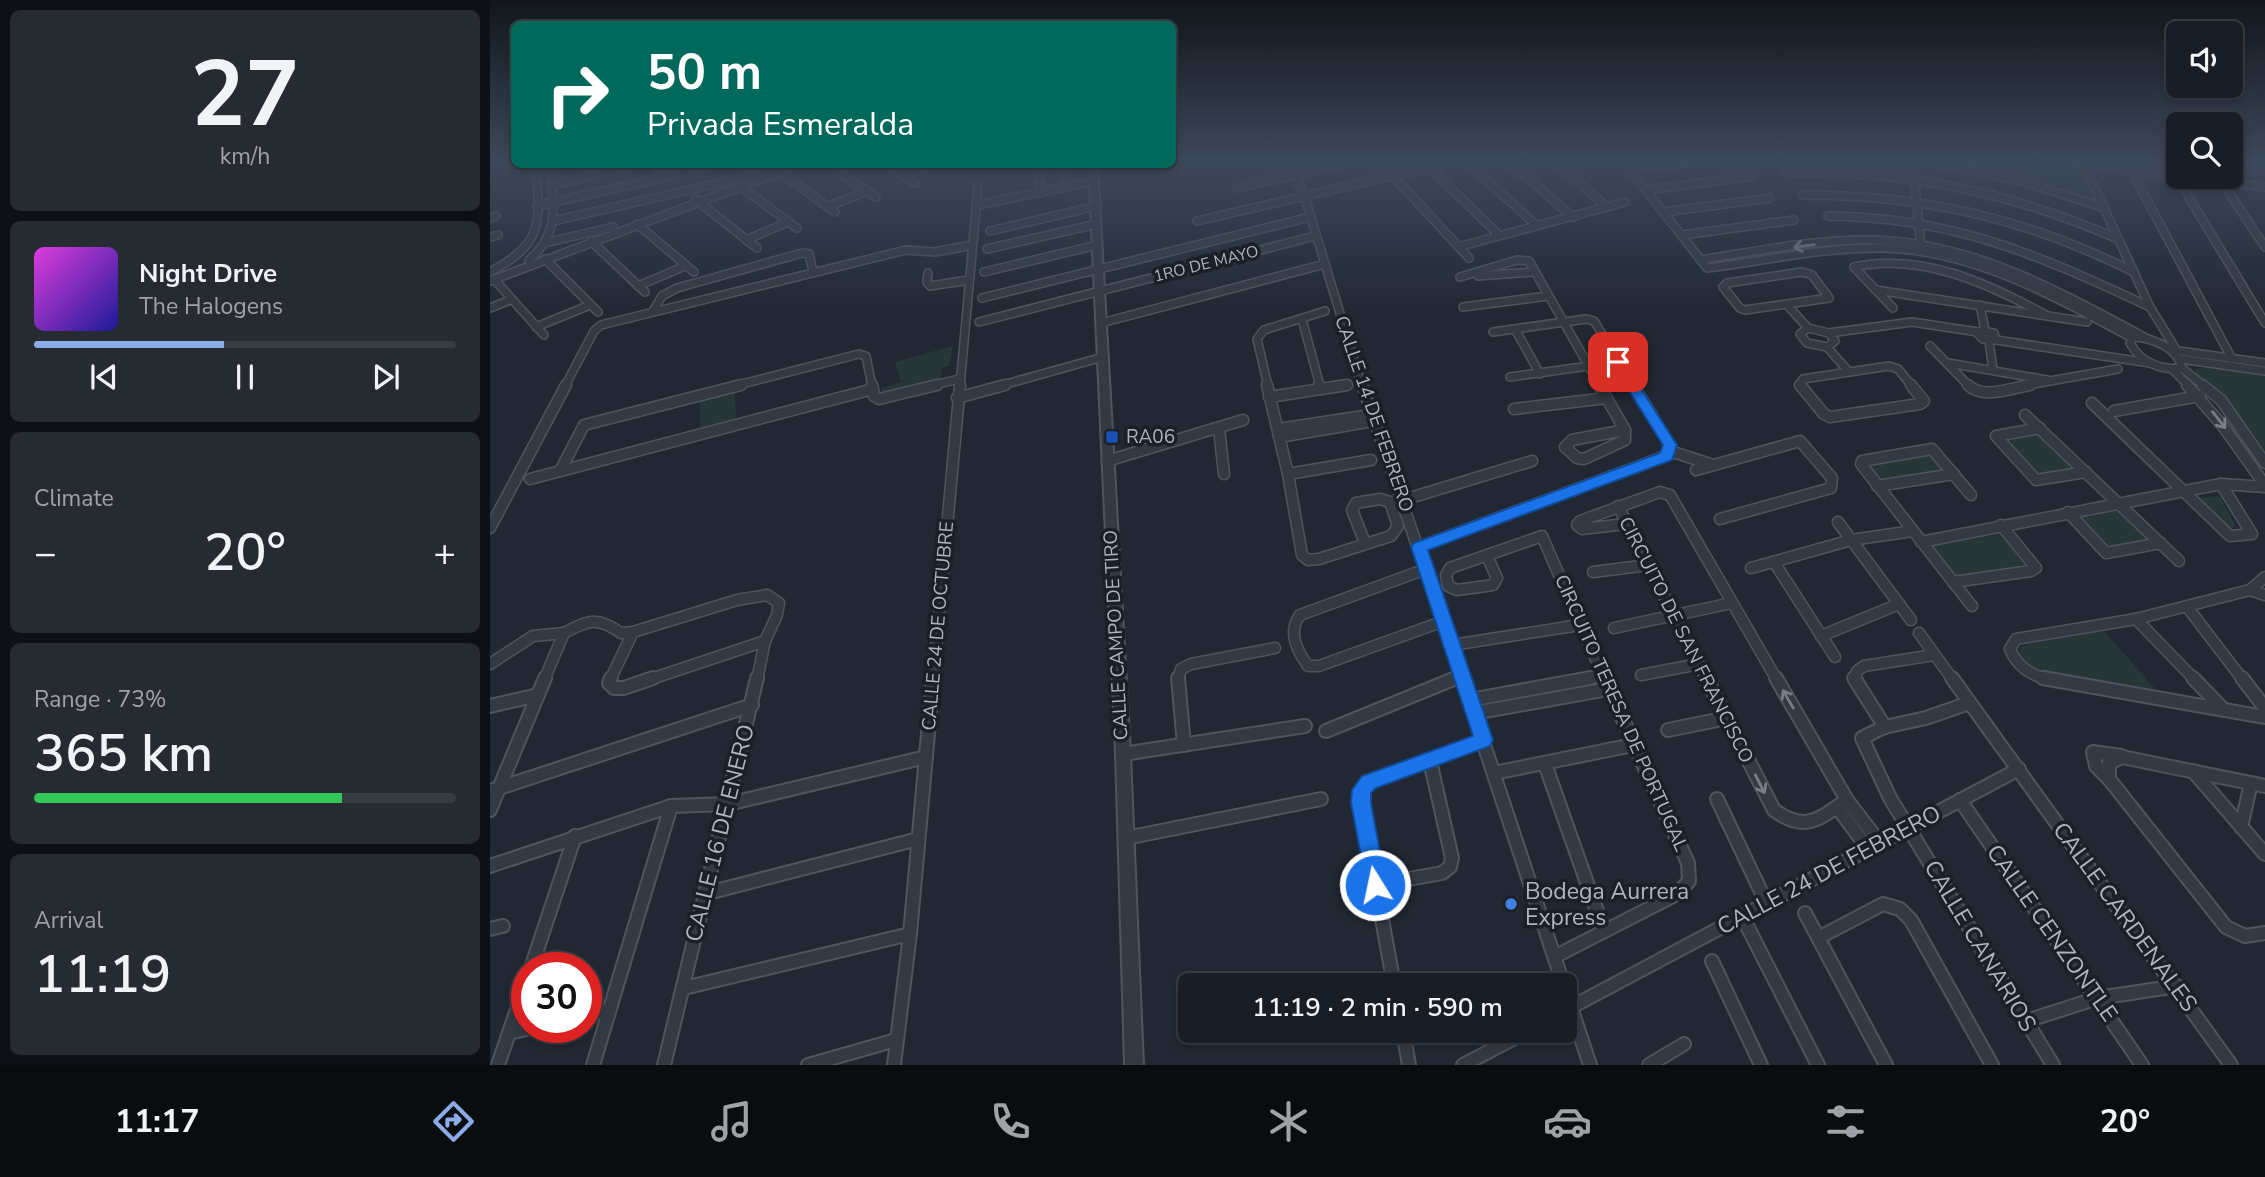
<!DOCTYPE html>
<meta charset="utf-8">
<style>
body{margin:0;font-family:"Nunito Sans",sans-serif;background:#262b32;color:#f1f3f6;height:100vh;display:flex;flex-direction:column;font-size:26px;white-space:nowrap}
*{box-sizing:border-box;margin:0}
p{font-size:23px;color:#9fa2a7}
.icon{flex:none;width:38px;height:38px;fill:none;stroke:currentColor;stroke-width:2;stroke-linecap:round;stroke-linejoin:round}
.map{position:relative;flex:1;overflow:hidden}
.panel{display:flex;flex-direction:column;gap:10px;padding:10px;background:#0e1015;width:490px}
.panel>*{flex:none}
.top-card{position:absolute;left:21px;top:21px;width:665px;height:147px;border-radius:10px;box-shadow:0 4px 10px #0003,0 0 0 2px #373c43;background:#00695c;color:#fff;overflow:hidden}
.buttons{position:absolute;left:1676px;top:21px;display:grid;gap:14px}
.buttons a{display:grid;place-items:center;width:77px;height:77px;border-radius:10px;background:#191e26;box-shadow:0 4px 10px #0003,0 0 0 2px #373c43;font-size:35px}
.speed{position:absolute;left:21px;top:952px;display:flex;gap:14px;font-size:35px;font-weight:700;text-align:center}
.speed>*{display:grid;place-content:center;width:91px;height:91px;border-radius:50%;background:#191e26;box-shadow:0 4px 10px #0003,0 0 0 2px #373c43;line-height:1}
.speed .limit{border:10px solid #d22;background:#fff;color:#111}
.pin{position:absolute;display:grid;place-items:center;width:60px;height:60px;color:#fff;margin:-30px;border-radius:14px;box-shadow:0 4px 10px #0006}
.me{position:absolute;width:77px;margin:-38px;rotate:350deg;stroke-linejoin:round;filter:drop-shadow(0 0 5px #0008)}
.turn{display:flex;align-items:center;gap:24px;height:147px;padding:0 21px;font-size:32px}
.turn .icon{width:91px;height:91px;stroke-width:2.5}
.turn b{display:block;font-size:49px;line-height:60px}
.big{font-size:52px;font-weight:600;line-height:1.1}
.panel .card{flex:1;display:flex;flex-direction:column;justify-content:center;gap:10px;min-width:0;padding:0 24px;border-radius:10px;background:#262b32}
.panel .dial{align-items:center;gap:0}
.dial b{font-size:91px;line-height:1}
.song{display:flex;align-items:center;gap:21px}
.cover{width:84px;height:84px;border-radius:10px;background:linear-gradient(135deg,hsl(300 70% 55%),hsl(240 70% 35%))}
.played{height:7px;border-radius:4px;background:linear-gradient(90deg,#8bace9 45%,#373c43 45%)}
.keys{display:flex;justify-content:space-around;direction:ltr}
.heat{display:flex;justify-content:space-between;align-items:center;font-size:38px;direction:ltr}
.charge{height:10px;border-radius:5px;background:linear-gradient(90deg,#34c759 73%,#373c43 0)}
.trip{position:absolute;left:688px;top:973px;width:399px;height:70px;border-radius:10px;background:#191e26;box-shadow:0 4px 10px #0003,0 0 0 2px #373c43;font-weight:600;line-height:70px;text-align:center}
.tabs{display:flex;height:112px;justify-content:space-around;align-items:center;background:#0a0c0f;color:#9fa2a7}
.tabs .icon{width:49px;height:49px}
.tabs .current{color:#8bace9}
.tabs b{font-size:32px;color:#f1f3f6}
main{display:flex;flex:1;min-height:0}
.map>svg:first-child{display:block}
.green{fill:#273738}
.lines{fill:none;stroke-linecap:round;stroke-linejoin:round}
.minor-far2-casing{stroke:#4f555e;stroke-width:10}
.minor-far1-casing{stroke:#4f555e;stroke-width:13}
.minor-casing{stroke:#4f555e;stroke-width:16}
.tertiary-casing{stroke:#4f555e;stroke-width:4}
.minor-far2{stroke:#343a44;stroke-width:7}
.minor-far1{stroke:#343a44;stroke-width:10}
.minor{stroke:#343a44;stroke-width:12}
.tertiary{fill:#343a44;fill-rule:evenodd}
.oneway{stroke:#777e88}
.route{fill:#1a73e8;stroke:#114b97;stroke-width:2}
.transit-dot{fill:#1a4fb4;stroke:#1a1f28;stroke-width:2.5}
.shop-dot{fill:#3f7fe0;stroke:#1a1f28;stroke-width:2.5}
.labels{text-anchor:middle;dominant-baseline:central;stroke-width:7;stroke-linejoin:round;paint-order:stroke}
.far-street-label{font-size:16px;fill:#aeb5c0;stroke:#1a1f28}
.street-label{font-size:19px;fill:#aeb5c0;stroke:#1a1f28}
.poi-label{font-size:19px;fill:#aeb5c0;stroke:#1a1f28;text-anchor:start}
.near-street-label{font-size:23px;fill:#aeb5c0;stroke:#1a1f28}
.near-poi-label{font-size:23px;fill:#aeb5c0;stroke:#1a1f28;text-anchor:start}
</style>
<main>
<section class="panel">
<div class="card dial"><b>27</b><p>km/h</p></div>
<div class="card">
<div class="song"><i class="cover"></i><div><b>Night Drive</b><p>The Halogens</p></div></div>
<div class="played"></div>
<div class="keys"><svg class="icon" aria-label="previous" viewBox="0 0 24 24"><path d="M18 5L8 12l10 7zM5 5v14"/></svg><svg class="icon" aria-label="pause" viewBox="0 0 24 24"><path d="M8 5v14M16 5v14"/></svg><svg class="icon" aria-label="next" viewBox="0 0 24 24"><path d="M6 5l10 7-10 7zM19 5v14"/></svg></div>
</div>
<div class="card"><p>Climate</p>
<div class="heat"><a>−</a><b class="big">20°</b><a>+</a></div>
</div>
<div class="card"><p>Range · 73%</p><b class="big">365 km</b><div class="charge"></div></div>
<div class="card"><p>Arrival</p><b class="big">11:19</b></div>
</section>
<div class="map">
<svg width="1775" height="1065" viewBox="0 0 1775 1065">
<rect width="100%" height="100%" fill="#212833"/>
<!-- green -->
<g class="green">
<polygon points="1455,162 1562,162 1589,166 1605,203"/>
<polygon points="463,346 459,366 452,368 450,380 392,396 391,388 411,382 405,362"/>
<polygon points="1715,368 1775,376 1775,451 1742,406 1706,374 1705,369"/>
<polygon points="245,391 246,420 210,430 210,400"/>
<polygon points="1553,434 1589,470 1550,477 1515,441"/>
<polygon points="1441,454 1455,471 1391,481 1378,464"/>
<polygon points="1730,496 1746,527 1737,529 1705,498"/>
<polygon points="1629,510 1658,540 1616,549 1588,519"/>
<polygon points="1513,534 1539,564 1467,579 1442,546"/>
<polygon points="1614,631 1668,692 1553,675 1536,666 1529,653 1530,647 1541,644"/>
</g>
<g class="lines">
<!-- minor-far2 casing -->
<g class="minor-far2-casing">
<g id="minor-far2">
<polyline points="801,162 815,198 872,386"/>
<polyline points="977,162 1047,226"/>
<polyline points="1019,162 1083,217"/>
<polyline points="1065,162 1117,207"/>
<path d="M1134,162L1217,268C1275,261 1334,247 1393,248C1483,250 1564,296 1642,338"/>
<polyline points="1423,162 1431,248"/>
<polyline points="1443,162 1531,181 1615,208"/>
<polyline points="1582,162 1689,176"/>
<polyline points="1683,162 1684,165"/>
<polyline points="1593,163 1660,307 1687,351"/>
<polyline points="167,164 171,178"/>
<polyline points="337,164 386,197"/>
<polyline points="396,164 425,183"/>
<polyline points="456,164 460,167"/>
<polyline points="575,164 576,187"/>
<polyline points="1741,166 1775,170"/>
<polyline points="939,167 1009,235"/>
<polyline points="61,168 75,164"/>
<polyline points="1140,169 1202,162"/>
<polyline points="205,170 228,164"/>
<polyline points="1641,170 1742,359"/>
<path d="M1297,173C1414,170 1521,192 1628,239"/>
<polyline points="413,176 439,164"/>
<polyline points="1686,176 1775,323"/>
<polyline points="904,177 979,258"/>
<polyline points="1694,177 1775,187"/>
<polyline points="1732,182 1775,247"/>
<polyline points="61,185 152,164"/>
<polyline points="251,187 307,228"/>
<polyline points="747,188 860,162"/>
<polyline points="1157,190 1263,176"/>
<polyline points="549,193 550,164"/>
<path d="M1313,195C1435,195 1535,218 1644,272"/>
<polyline points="205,199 267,248"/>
<polyline points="487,205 604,181"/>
<polyline points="47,206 184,175"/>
<polyline points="339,206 377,191"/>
<polyline points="1174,212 1280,198"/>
<path d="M1338,216C1463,217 1549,255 1660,307"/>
<polyline points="0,218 6,216"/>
<polyline points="63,221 282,171 290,172 345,212"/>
<polyline points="707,221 961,162"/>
<polyline points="147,224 204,272"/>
<polyline points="500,231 607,206"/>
<polyline points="1192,235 1304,220"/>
<polyline points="0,237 8,235"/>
<polyline points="256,240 298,222"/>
<polyline points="101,241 155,292"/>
<polyline points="59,242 123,227"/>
<polyline points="968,247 1135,202"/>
<polyline points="497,249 607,224"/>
<polyline points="55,259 108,312"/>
<path d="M39,260C72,232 62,202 61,164"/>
<path d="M1210,260C1262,252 1315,241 1368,240C1473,237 1567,290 1656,338"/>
<path d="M0,272C57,242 48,221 47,164"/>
<polyline points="494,272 607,245"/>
<polygon points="1312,272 1322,275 1339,298 1255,310 1250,308 1233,287 1237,283"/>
<polyline points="438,273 437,282 440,286 479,280"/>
<polyline points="988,276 1043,272"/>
<polyline points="970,277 1027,260 1039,261 1110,386"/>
<polyline points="4,279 54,335"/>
<polyline points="0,281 310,164"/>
<polyline points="148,286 195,266"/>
<polyline points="1386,290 1597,322"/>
<polyline points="492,298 820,217"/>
<polyline points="1490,305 1495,330"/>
<polyline points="1298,306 1318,328"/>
<polyline points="973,307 1058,296"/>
<polyline points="0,308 20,300"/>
<path d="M1403,308L1364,267C1432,252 1499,284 1558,316"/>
<polyline points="163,311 172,296 187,288 312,253 319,254 323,272"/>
<polyline points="812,319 830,386"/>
<polyline points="489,322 825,236"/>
<polyline points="611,323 835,264"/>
<polyline points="46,327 100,305"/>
<polygon points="1318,328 1339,333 1345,341 1337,347 1317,343 1310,334"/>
<polyline points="1025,329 1050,374"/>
<polygon points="1491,331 1504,333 1506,340 1493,339 1488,334"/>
<polyline points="1003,332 1096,319 1104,321 1144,386"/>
<polyline points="1339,333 1422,322 1488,332"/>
<path d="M1649,337C1668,341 1687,348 1692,368C1671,371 1650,362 1640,343L1642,338Z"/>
<polyline points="1506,340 1660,363"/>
<polyline points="1499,341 1503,370"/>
<polyline points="1440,346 1479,386"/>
<polyline points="1337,347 1358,371"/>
<polyline points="1682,350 1775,363"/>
<polyline points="1690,359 1775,371"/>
<polyline points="1458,363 1557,380"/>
<polyline points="1692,368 1714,386"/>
<polyline points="1683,370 1699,386"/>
<polyline points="1020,377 1128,362"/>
<polyline points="75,386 104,331 111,325 416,250 445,252 482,245"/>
<polyline points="244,386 369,354 376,356 382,386"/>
<polyline points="440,386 469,379"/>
<polyline points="470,386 488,187"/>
<polyline points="509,386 613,357"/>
<polyline points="778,386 767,339 774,330 835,311"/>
<polyline points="848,386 857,385"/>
<polyline points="1312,386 1310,384 1313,379 1399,366 1408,369 1422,386"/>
<polyline points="1531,386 1628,369"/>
</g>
</g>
<!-- minor-far1 casing -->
<g class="minor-far1-casing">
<g id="minor-far1">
<polyline points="382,385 384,396 389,399 447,385"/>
<polyline points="777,385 798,474 812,555 818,560 829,559 901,536 908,526 900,502 890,499 866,503 862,510 875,543"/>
<polyline points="829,385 830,388"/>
<polyline points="872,385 973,680"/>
<polyline points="1109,385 1135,430"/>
<polyline points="1143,385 1180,445 1180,451"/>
<polyline points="1310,385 1334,414 1340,417 1430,404 1434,401 1421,385"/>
<path d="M1478,385C1493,400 1521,388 1540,385"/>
<polyline points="1697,385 1732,425 1775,485"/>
<polyline points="1712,385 1731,400 1775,463"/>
<polyline points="779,397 857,385"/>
<polyline points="467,398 515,385"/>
<polyline points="1602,403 1740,536 1762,534 1731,484"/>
<polyline points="1024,409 1117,398"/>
<polyline points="1624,411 1710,396"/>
<polyline points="1535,415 1689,561"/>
<polyline points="729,428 734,474"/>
<polyline points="1550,428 1506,436 1546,480 1596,472"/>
<polyline points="788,429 874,416"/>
<polygon points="1135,430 1135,440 1094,459 1087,458 1075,447 1082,440"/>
<polyline points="789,437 883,421"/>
<polyline points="1180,451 1223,465"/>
<polyline points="617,461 753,420"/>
<polyline points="1206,470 1310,441 1342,478 1341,488 1230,519"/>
<polyline points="70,471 94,425 251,385"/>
<polyline points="798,474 881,460"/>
<polyline points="40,479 383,389"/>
<polyline points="1387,486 1464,474"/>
<polyline points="1481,495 1442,449 1372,461 1371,464 1482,606"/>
<polyline points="913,500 1042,461"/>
<polyline points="1128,506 1217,680"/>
<polyline points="1578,512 1616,553 1671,543"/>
<polyline points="1348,522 1421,620"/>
<polyline points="1136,524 1092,529 1087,525 1090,521 1170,492 1180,495 1287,680"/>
<polyline points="0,528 76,385"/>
<polyline points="1431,542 1731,484 1775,487"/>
<polyline points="929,547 1176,456 1180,451"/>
<polyline points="997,556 1007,578 1003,585 967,590 958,586 956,575 960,568 1052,536 1115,680"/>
<polyline points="1284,562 1345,657"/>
<polyline points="1261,568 1361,540 1423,531"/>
<path d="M936,569L810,615C797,632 807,651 818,666H829L954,621"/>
<polyline points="1103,572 1158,565"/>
<polyline points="1463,582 1541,571 1546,568 1511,525"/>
<polyline points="1760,590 1775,577"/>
<polyline points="1698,608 1753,680"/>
<polyline points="1646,619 1705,680"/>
<polyline points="1124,628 1242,603"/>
<path d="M74,633C99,620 107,616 131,633L143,632L247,600L277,595L289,603L287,615L275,641L267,680"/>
<polyline points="1429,633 1463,680"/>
<polyline points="1331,636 1409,604"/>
<polyline points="962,645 1090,625"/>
<polyline points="0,664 43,636 74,633"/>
<polyline points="1151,675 1209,664"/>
<polyline points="54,680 74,633"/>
<polyline points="120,680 143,632"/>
<polyline points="158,680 275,641"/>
<polyline points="443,680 470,385"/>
<polyline points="688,680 691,669 701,664 785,648"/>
<polyline points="962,680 972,676"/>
<polyline points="1090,680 1112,676"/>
<polyline points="1365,680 1367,671 1374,666 1444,655"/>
<path d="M1558,680C1540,674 1527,667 1520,649L1526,639L1646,619L1760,590L1775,595"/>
</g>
</g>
<!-- minor casing -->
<g class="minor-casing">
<g id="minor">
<polyline points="121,678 119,683 124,688 134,688 163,678"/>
<polyline points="688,678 694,745"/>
<polyline points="972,678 1100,1065"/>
<path d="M1216,678L1284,810C1315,833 1329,819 1357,800"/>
<polyline points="1286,678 1357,800 1390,843"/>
<polyline points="1364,678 1395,727"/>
<polyline points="1462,678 1741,1065"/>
<polyline points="1553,678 1775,717"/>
<polyline points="1703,678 1733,709"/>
<polyline points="1752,678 1775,708"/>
<polyline points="980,700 1100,678"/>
<polyline points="1479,703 1436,718 1394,727 1372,738 1400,798 1563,1065"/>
<polyline points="0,706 48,695"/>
<polyline points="984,713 1118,689"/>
<polyline points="1178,730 1237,718"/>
<polyline points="836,731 966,678"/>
<polyline points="633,754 815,726"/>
<polyline points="1055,764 1114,931"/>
<polyline points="1703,771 1775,854"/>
<polyline points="1004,773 1143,745"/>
<polyline points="1619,779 1606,766 1603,752 1631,756"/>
<polyline points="1775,786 1632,757 1619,763 1619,779 1736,927 1755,936 1775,933"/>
<polyline points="0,791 262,705"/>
<polyline points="1227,799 1276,902"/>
<polyline points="1470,800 1652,1065"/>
<polyline points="1347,807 1379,850"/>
<polyline points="0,810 55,678"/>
<polyline points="1751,827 1761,783"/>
<polyline points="636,838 831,799"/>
<polyline points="0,866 181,806 238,804 436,757"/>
<polyline points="885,885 952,873 960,867 962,858 940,761"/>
<polyline points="214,894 428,839"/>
<polyline points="1315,913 1396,1065"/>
<polyline points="1252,916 1328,1065"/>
<polyline points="0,929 13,926"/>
<polyline points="1328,938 1393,904 1410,909 1421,920 1502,1065"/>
<polyline points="1066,956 1187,894 1199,881 1198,863 1114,678"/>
<polyline points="1222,961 1271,1065"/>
<polyline points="41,968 85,836"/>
<polyline points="904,985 871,803 872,790 879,782 994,740"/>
<polyline points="194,988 420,934"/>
<polyline points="1074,1011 1529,769"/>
<polyline points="96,1015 119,1010"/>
<polyline points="1536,1021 1608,998 1687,986"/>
<polyline points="913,1031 919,1065"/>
<polyline points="19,1033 45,1027"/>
<polyline points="8,1065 37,980"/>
<polyline points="103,1065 181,806"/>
<polyline points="174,1065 267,678"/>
<polyline points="318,1065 406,1040"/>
<polyline points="404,1065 420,934 443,678"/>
<polyline points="973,1065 1038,1031"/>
<polyline points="1159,1065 1194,1044"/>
</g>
</g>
<!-- tertiary casing -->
<g class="tertiary-casing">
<polygon id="tertiary" points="599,164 607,164 640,754 653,1065 635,1065 626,754"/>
</g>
<!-- minor-far2 -->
<use href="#minor-far2" class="minor-far2"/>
<!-- minor-far1 -->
<use href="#minor-far1" class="minor-far1"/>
<!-- minor -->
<use href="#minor" class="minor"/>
<!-- tertiary -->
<use href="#tertiary" class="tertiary"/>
</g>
<!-- one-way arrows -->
<defs><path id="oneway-shaft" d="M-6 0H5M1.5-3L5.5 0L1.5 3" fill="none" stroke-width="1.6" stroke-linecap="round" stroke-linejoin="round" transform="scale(1.75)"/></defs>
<g class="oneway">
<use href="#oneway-shaft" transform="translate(1314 246) rotate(172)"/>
<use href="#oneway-shaft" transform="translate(1729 420) rotate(52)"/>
<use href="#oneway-shaft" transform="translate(1298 699) rotate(-120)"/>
<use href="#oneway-shaft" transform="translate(1270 784) rotate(63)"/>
</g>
<!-- sky -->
<linearGradient id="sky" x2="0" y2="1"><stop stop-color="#12161c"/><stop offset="0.52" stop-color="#3d485b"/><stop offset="1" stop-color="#3d485b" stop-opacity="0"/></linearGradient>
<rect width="1775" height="311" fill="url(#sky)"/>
<!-- route -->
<polygon class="route" points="1128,358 1132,359 1187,445 1182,460 938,550 1003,740 1000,746 886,788 881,793 881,803 896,885 892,893 885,896 878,893 861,803 862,790 872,776 983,736 921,547 924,543 1170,453 1173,445 1121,362"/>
<!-- markers -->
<rect class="transit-dot" x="615" y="430" width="14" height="14" rx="3.5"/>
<circle class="shop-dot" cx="1021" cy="904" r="7"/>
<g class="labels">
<!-- far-street labels -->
<g class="far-street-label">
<text transform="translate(716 264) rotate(-14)">1RO DE MAYO</text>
</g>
<!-- street labels -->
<g class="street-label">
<text transform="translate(884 414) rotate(71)">CALLE 14 DE FEBRERO</text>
<text transform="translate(448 626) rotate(-85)">CALLE 24 DE OCTUBRE</text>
<text transform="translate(626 635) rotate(-93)">CALLE CAMPO DE TIRO</text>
<text transform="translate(1196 640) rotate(63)">CIRCUITO DE SAN FRANCISCO</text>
<text transform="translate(1131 713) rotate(66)">CIRCUITO TERESA DE PORTUGAL</text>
</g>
<!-- poi labels -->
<g class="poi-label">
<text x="636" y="437">RA06</text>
</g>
<!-- near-street labels -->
<g class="near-street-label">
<text transform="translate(230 833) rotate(-76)">CALLE 16 DE ENERO</text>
<text transform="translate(1339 870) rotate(-28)">CALLE 24 DE FEBRERO</text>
<text transform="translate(1635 917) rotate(54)">CALLE CARDENALES</text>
<text transform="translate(1562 933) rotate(55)">CALLE CENZONTLE</text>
<text transform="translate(1490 946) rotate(59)">CALLE CANARIOS</text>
</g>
<!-- near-poi labels -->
<g class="near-poi-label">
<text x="1035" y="891">Bodega Aurrera<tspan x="1035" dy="26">Express</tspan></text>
</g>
</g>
</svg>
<div class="buttons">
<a><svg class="icon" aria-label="sound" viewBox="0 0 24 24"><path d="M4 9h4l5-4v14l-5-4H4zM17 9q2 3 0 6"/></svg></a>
<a><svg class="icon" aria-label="search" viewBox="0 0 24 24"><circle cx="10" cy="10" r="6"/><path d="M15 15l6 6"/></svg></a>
</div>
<div class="speed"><div class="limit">30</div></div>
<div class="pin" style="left:1128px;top:362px;background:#d93025"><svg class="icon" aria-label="arrive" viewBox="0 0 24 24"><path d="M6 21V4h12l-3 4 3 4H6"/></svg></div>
<svg class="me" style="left:885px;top:885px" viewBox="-20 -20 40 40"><circle r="17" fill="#1a73e8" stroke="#fff" stroke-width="3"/><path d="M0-11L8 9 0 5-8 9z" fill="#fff"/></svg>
<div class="trip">11:19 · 2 min · 590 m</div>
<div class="top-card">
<div class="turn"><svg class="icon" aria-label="right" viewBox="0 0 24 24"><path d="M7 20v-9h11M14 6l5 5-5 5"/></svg><div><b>50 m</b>Privada Esmeralda</div></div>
</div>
</div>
</main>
<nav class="tabs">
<b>11:17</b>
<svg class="icon current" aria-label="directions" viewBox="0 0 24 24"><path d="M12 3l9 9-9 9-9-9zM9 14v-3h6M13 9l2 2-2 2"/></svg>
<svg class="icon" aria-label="music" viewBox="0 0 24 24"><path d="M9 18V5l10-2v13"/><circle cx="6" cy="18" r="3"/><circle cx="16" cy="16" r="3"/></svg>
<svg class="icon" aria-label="phone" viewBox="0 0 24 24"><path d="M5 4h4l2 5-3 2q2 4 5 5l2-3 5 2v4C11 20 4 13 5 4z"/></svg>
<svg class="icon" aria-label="climate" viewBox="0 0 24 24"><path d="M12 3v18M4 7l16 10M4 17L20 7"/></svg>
<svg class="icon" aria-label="car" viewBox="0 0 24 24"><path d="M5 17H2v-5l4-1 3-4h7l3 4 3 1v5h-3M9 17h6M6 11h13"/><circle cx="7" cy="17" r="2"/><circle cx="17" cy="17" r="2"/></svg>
<svg class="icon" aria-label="filters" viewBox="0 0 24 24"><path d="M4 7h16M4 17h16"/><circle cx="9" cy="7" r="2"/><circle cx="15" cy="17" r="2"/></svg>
<b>20°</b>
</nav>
